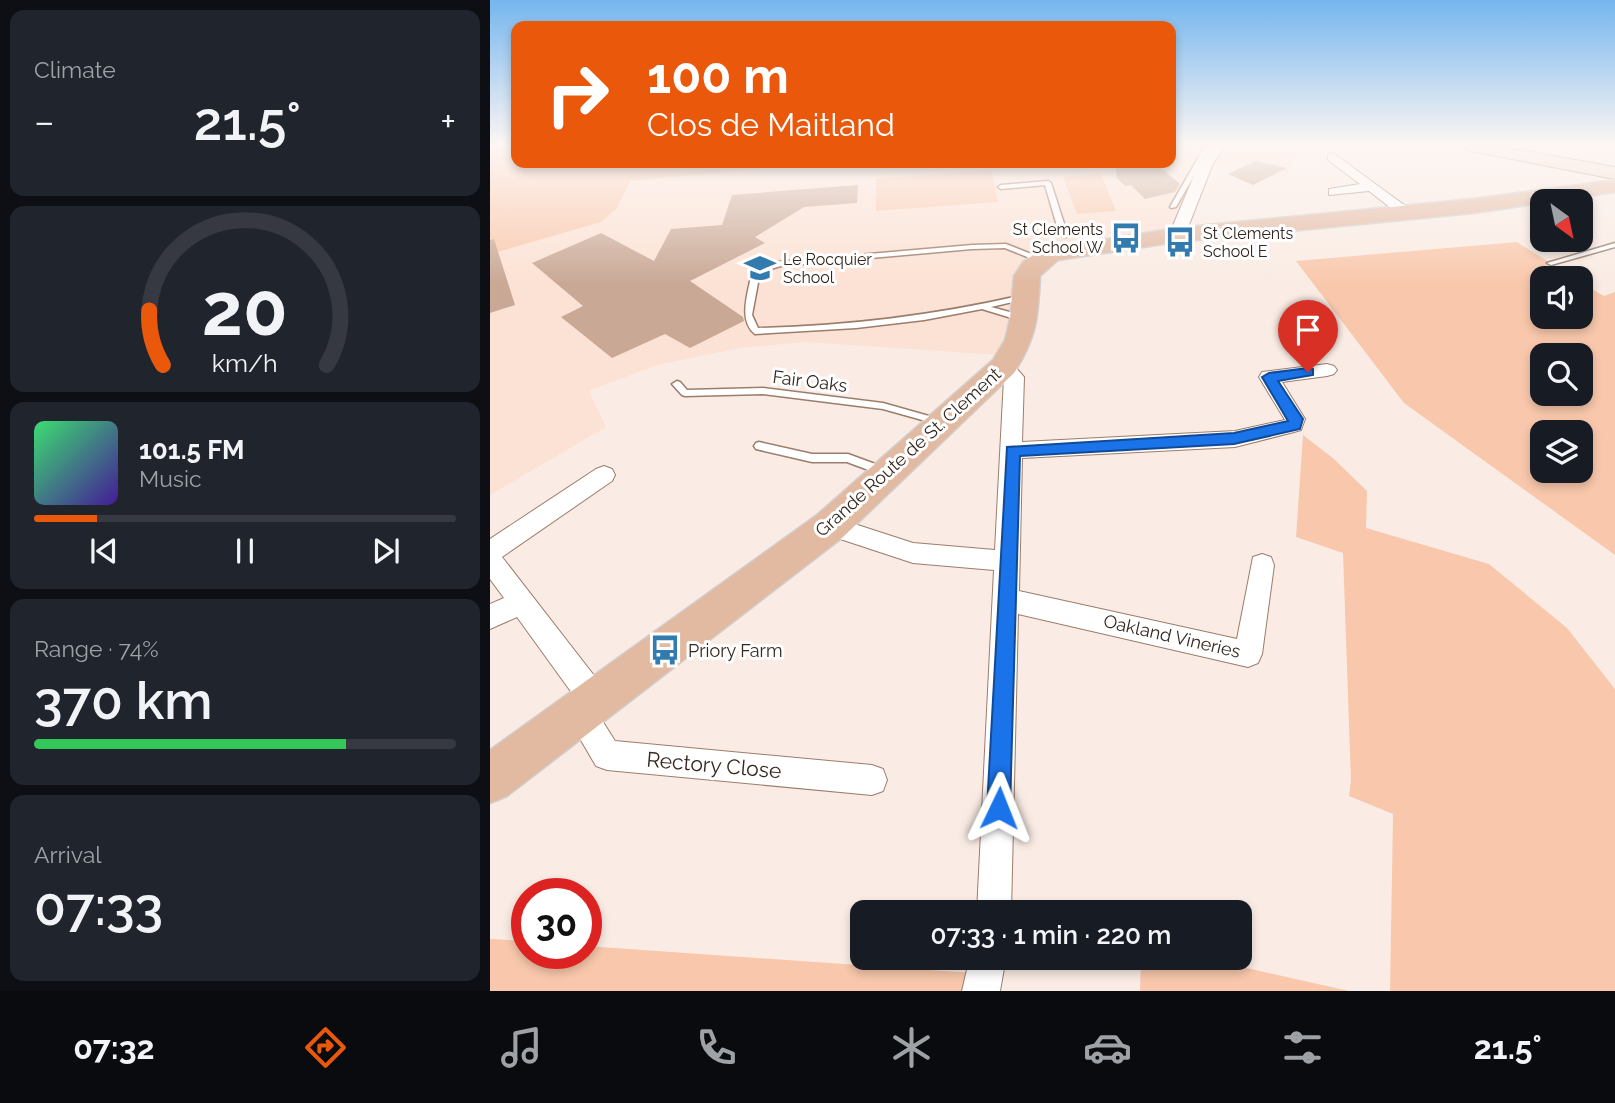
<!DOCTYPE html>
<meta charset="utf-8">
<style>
body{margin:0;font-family:Raleway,sans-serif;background:#20242c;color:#f1f3f6;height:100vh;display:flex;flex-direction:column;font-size:26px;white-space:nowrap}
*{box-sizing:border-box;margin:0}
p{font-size:23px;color:#9ea1a6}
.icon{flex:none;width:38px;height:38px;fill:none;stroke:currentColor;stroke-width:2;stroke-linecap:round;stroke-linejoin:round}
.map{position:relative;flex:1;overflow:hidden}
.drawer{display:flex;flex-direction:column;gap:10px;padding:10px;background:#0d0f14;width:490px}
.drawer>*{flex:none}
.top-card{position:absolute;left:21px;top:21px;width:665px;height:147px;border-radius:14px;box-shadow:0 4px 10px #0003;background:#ea580c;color:#fff;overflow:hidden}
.needle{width:46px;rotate:147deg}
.fabs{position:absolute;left:1040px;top:189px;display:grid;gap:14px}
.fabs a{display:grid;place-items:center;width:63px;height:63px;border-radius:14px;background:#171b24;box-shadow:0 4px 10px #0003;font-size:35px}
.speed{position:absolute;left:21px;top:878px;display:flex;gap:14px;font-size:35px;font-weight:700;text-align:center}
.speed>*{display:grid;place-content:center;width:91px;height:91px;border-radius:50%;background:#171b24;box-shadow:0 4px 10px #0003;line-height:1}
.speed .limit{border:10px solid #d22;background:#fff;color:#111}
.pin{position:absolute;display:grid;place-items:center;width:60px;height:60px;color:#fff;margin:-72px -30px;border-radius:50% 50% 50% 0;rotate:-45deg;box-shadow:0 0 7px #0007}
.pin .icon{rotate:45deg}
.me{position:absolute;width:77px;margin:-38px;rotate:2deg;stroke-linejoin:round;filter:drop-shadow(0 0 5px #0008)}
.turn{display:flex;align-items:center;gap:24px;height:147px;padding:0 21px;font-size:32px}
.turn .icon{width:91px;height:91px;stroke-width:2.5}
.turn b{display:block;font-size:49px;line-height:60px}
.big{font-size:52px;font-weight:600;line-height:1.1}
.drawer .widget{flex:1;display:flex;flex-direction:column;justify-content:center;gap:10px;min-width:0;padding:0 24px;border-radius:14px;background:#20242c}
.drawer .dial{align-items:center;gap:0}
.dial svg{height:182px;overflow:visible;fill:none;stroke:#363941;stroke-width:7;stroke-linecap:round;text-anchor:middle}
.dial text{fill:#f1f3f6;stroke:none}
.song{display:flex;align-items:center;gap:21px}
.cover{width:84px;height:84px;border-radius:10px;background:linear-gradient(135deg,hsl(140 70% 55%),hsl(260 70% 35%))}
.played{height:7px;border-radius:4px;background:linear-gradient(90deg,#ea580c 15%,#363941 15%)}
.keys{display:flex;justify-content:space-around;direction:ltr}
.heat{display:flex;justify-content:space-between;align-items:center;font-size:38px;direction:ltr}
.charge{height:10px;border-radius:5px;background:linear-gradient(90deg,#34c759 74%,#363941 0)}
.trip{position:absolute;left:360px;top:900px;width:402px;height:70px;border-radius:14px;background:#171b24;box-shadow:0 4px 10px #0003;font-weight:600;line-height:70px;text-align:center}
.menu{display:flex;height:112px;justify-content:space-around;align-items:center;background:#090b0e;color:#9ea1a6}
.menu .icon{width:49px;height:49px}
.menu .current{color:#ea580c}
.menu b{font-size:32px;color:#f1f3f6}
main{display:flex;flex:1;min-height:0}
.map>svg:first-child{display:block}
.built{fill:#fce2d4}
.green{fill:#f9c8ac;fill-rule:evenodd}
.building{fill:#c9a895}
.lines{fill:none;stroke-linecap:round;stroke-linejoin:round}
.service-casing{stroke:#9c7d6b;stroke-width:3}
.minor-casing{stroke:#9c7d6b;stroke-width:2}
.secondary-casing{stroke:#9c7d6b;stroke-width:2}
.primary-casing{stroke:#d2cfce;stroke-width:3}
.service{fill:#fff;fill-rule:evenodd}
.minor{fill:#fff;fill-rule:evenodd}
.secondary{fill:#f1dcd0;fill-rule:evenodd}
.primary{fill:#e2b9a1;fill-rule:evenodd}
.route{fill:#1a73e8;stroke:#114b97;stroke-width:2}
.labels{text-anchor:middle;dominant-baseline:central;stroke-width:6;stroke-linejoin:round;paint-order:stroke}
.far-poi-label{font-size:16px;fill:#34271f;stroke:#fff;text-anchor:start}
.street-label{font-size:18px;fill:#34271f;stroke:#fff}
.poi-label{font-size:18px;fill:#34271f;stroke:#fff;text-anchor:start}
.near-street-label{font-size:21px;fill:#34271f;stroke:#fff}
</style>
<main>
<section class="drawer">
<div class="widget"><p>Climate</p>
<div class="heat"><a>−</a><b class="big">21.5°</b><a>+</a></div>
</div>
<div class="widget dial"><svg viewBox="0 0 100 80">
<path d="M14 69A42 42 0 1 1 86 69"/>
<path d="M14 69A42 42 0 0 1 8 45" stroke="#ea580c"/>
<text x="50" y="56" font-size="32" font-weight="700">20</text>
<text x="50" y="72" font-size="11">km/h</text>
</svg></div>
<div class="widget">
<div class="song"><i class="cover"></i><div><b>101.5 FM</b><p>Music</p></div></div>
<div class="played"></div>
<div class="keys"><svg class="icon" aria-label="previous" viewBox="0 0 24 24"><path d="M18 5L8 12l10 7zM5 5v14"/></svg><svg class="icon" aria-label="pause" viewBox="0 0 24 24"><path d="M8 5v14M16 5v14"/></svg><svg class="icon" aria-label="next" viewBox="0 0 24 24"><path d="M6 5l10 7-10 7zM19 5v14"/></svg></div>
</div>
<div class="widget"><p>Range · 74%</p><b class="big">370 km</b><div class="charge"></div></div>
<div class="widget"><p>Arrival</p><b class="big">07:33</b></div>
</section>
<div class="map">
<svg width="1125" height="991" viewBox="0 0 1125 991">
<rect width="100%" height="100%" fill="#faece4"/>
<!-- built -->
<g class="built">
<polygon points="0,146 26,146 26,163 379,163 382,173 469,163 681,163 681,146 724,146 710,166 682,228 584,240 540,255 532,261 523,275 520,306 523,315 509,355 316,342 250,348 167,365 99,391 116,427 0,495 0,251 9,252 111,222 0,193"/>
<polygon points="735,146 810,146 796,177 723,163"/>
</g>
<!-- green -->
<g class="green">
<polygon points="0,146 26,146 26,163 324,163 140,181 127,208 111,222 8,252 0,251"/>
<polygon points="501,170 508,202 386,211 386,179"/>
<polygon points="611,174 626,211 587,214 573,177"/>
<path d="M1027,242L1084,278H1052V317H1090V282L1114,296L1125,292V555L914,403L806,261ZM1052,355H1090V394H1052ZM1052,432H1090V471H1052Z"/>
<polygon points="813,435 844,459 877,491 876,528 999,564 1077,628 1125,689 1125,991 900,991 903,814 859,796 861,781 853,553 806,537"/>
<polygon points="0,939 37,941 37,954 96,954 96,946 483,973 479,991 0,991"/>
<polygon points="651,957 708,957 859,991 650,991"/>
</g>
<!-- building -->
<g class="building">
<polygon points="765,161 797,168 763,185 738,174"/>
<polygon points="625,163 665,163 690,184 685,192 655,199 641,185 635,186 627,178"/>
<polygon points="368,185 367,203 314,207 265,237 275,243 200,281 253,317 254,321 200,348 175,334 122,358 71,317 93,306 42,263 111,233 164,261 181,229 232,225 242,195"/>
<polygon points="4,239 25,305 0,313 0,240"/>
</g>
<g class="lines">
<!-- service casing -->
<g class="service-casing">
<g id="service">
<polygon points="715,146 721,146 686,207 681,208 680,207"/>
<polygon points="558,181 561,183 578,236 576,237 570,236 555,185 511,189 508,187 511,185"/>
<polygon points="1125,243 1125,247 1061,265 1057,263"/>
<path d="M516,244L554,259L547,261L515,248L482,249L291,266L270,272L262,315L268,328C358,326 446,315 533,295L537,297L536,299L501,307L534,316V320H528L492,309L434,320L366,328L265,334C247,320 259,291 262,271L287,262L482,245Z"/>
<polygon points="187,381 190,382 197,390 273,388 393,403 453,420 455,422 450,425 393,409 273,394 195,396 192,395 182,384"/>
<polygon points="269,442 322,454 358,454 396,468 397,471 392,475 357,462 322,462 266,449 264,446 266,443"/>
</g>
</g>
<!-- minor casing -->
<g class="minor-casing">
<g id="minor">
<polygon points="722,146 734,146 722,166 695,235 692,238 682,238 679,235 708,166"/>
<polygon points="843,153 921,210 923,213 921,216 911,216 879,191 839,195 839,189 870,184 838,160 838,154"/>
<polygon points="514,360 521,362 534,377 532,442 745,431 795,420 769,377 772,372 837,364 844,366 847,370 844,374 837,376 792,382 815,419 811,430 804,432 745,447 532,458 529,591 747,639 763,557 772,554 781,557 784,565 772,654 768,663 758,667 528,614 521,912 487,912 504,570 423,563 332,533 328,526 332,519 340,516 423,543 505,550 514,378 504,366 507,362"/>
<polygon points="114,466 122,469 125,475 122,481 12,557 116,691 120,701 116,711 108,714 125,741 382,765 393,769 397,780 393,791 382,795 117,770 106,766 75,713 80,703 87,700 27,617 0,629 0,604 14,598 0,579 0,539 106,469"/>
<polygon points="480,957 516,957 510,991 472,991"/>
</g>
</g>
<!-- secondary casing -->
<g class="secondary-casing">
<polygon id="secondary" points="971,146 1007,146 1125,167 1125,179 980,151"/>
</g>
<!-- primary casing -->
<g class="primary-casing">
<path id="primary" d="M1125,180V192L983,213L687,242L568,260L550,276C548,318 547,336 524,373L353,537L17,796L0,803V750L327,515L503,360L515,340L520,319L524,276L533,262L552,249L687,228L983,199Z"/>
</g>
<!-- service -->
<use href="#service" class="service"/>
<!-- minor -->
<use href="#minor" class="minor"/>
<!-- secondary -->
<use href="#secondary" class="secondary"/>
<!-- primary -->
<use href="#primary" class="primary"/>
</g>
<!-- sky -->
<linearGradient id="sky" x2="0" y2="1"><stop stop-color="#75b6ee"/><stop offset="0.51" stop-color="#fdf6f3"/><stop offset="1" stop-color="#fdf6f3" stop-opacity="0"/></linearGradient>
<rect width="1125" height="284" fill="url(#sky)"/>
<!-- route -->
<polygon class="route" points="818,368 823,369 823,375 788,381 813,419 810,429 744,444 530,456 520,808 516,816 509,819 501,816 497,808 517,447 744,433 798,421 772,377 779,373"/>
<!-- icons -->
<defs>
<g id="bus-bare" transform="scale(2.415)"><path d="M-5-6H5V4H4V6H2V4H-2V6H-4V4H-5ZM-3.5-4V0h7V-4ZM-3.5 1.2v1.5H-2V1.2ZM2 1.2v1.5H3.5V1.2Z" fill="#337baf" stroke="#fff" stroke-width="2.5" paint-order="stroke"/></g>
<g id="school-bare" transform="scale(2.415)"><path d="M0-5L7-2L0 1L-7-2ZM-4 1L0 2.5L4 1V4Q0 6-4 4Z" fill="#337baf" stroke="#fff" stroke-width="2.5" paint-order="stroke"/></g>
</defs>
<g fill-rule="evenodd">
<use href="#bus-bare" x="636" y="238"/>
<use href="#bus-bare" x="690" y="242"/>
<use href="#school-bare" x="270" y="268"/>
<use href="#bus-bare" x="175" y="650"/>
</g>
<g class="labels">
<!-- far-poi labels -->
<g class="far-poi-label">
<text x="613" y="229" text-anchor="end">St Clements<tspan x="613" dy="18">School W</tspan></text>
<text x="713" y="233">St Clements<tspan x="713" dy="18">School E</tspan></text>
<text x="293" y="259">Le Rocquier<tspan x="293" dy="18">School</tspan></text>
</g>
<!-- street labels -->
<g class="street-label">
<text transform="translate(320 381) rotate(7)">Fair Oaks</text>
<text transform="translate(418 452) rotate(-42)">Grande Route de St. Clement</text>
<text transform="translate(682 636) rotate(13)">Oakland Vineries</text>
</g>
<!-- poi labels -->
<g class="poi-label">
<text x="198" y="650">Priory Farm</text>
</g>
<!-- near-street labels -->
<g class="near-street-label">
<text transform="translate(224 765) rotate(5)">Rectory Close</text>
</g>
</g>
</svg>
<div class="fabs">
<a><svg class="needle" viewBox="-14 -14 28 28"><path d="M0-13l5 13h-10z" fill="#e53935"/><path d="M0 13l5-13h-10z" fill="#9ea1a6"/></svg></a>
<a><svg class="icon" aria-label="sound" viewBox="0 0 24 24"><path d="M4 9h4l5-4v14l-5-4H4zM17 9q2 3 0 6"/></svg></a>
<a><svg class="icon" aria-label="search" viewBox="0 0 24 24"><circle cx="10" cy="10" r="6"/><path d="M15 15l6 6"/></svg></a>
<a><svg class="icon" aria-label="layers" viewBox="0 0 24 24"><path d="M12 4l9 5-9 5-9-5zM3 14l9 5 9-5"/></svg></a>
</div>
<div class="speed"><div class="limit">30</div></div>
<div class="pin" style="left:818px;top:372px;background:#d93025"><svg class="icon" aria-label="arrive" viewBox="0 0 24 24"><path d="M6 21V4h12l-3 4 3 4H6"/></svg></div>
<svg class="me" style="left:509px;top:808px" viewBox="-20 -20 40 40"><path d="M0-17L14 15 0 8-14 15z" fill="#1a73e8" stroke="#fff" stroke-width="4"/></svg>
<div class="trip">07:33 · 1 min · 220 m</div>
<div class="top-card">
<div class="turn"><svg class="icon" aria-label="right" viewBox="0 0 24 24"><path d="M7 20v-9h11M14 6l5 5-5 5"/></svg><div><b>100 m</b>Clos de Maitland</div></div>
</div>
</div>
</main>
<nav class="menu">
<b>07:32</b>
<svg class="icon current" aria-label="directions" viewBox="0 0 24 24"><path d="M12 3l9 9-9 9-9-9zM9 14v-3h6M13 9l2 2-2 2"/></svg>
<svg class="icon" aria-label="music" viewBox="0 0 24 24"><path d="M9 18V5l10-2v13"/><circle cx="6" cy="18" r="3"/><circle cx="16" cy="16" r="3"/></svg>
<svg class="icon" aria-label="phone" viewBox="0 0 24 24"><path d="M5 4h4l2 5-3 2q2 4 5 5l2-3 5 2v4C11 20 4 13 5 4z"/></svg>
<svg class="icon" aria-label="climate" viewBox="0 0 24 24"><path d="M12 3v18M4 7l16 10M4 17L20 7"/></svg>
<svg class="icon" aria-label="car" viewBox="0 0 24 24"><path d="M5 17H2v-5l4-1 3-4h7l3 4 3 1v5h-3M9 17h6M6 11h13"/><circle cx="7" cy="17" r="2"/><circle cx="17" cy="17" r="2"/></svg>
<svg class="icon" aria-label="filters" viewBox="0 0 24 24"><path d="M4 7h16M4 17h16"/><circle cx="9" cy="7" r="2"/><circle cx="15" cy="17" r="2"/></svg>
<b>21.5°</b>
</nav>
